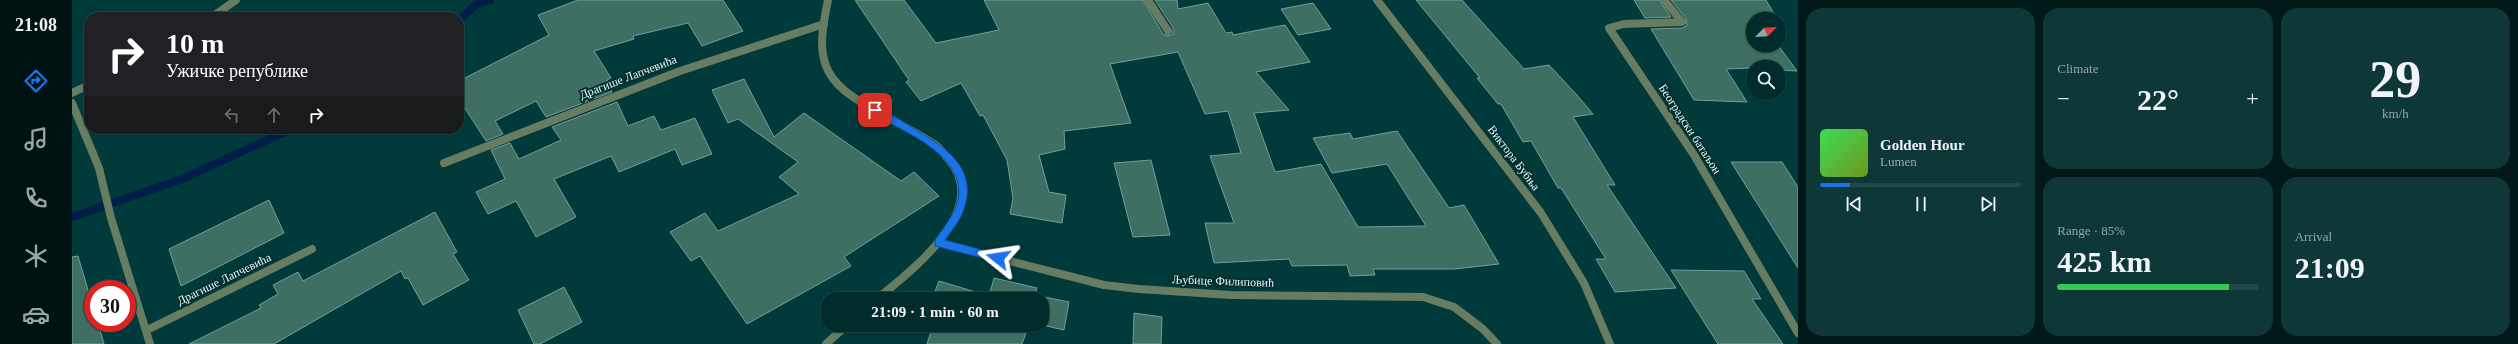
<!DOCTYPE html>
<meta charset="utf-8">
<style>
body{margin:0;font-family:Georgia,serif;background:#0e3838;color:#f1f3f6;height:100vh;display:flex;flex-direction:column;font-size:15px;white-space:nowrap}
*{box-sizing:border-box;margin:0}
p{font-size:13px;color:#95a7a9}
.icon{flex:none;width:22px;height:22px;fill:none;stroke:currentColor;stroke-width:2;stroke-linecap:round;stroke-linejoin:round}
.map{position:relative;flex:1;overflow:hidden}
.details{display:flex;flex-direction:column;gap:8px;padding:8px;background:#001818;width:720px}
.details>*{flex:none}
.hud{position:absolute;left:12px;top:12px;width:380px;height:122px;border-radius:16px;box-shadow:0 1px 3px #0004,0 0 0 1px #224848;background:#202124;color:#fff;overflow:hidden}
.needle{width:26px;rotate:66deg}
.tools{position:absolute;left:1674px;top:12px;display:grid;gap:8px}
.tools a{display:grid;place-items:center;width:40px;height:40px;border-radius:50%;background:#002c2c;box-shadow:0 1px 3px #0004,0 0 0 1px #224848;font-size:20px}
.speed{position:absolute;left:12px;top:280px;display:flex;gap:8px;font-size:20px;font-weight:700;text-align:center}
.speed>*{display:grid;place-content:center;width:52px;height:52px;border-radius:50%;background:#002c2c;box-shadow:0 1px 3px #0004,0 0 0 1px #224848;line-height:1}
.speed .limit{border:6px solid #d22;background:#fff;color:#111}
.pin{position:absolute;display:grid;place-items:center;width:34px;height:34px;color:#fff;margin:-17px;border-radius:8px;box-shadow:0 2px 6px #0006}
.me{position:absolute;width:44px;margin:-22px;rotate:285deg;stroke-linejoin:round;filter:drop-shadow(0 0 3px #0008)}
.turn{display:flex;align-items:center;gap:14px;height:84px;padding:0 16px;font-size:18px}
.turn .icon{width:52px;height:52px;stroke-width:2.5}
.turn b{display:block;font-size:28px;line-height:34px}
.lanes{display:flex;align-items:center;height:38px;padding:0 16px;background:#0003;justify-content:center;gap:20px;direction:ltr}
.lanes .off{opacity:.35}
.big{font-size:30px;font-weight:700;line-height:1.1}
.details .card{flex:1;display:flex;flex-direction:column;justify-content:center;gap:6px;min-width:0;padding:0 14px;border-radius:16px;background:#0e3838}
.details .dial{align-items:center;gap:0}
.dial b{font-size:52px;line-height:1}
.song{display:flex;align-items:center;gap:12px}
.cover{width:48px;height:48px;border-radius:6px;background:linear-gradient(135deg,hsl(130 70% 55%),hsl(80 70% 35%))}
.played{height:4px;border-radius:2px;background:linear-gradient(90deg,#1a73e8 15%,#224848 15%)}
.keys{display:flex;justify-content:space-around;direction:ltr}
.heat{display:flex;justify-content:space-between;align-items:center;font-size:22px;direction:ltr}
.charge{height:6px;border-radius:3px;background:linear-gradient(90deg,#34c759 85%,#224848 0)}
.details .tiles{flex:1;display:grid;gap:8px;grid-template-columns:repeat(3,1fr)}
.card:first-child{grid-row:span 2}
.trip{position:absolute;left:749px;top:292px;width:228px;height:40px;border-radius:16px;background:#002c2c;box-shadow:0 1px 3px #0004,0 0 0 1px #224848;font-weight:700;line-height:40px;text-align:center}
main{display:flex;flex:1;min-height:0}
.menu{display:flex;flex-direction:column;width:72px;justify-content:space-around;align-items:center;background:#001212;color:#95a7a9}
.menu .icon{width:28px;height:28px}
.menu .current{color:#1a73e8}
.menu b{font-size:18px;color:#f1f3f6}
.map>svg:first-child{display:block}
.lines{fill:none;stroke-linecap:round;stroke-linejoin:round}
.stream{stroke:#011d48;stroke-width:8}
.building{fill:#3f6e63;stroke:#71a095}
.minor{stroke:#677c60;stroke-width:8}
.tertiary{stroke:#677c60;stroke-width:8}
.route{fill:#1a73e8;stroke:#114b97}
.labels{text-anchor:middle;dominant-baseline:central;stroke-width:4;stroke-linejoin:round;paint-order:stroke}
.street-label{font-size:12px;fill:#e1fafb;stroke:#052e2f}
</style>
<main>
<nav class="menu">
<b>21:08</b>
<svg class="icon current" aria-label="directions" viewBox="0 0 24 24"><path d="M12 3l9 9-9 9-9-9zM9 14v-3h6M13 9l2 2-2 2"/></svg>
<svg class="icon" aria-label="music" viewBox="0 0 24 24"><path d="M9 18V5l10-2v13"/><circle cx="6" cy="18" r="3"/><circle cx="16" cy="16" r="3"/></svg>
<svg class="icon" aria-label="phone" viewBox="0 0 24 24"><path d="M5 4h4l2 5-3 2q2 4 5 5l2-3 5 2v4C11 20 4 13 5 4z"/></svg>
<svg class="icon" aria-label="climate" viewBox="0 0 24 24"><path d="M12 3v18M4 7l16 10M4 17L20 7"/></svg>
<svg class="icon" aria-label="car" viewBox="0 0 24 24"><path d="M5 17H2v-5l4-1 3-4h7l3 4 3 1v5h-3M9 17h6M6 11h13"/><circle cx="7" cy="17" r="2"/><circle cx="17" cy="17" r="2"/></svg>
</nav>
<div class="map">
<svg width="1726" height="344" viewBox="0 0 1726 344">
<rect width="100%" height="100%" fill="#003a3b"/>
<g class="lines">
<!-- stream -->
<g class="stream">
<polyline points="387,20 406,3 418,0"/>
<polyline points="0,217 110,179 219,129"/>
</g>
</g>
<!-- building -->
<g class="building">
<polygon points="506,0 651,0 671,31 630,46 616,23 561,36 562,39 522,51 539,78 535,80 540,92 474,117 464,101 423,121 431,134 414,141 387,99 387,81 477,35 466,15"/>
<polygon points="783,0 832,0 864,43 927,30 912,0 1071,0 1091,34 1096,36 1101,34 1101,28 1083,0 1105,0 1106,9 1136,3 1154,33 1160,32 1161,35 1213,25 1238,62 1184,72 1217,110 1182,113 1203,172 1249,164 1286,227 1354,226 1315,164 1260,173 1241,138 1278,133 1281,139 1325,131 1377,208 1392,205 1427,264 1383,269 1301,269 1303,275 1278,276 1275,265 1220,266 1217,259 1142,263 1133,223 1162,223 1138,156 1169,153 1156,111 1133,114 1106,52 1038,64 1059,123 992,131 993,149 967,155 977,192 994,195 990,223 938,214 941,198 935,160 911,115 908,116 889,83 849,101 834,82 837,80"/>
<polygon points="1344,0 1390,0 1452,69 1477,65 1504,94 1521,114 1501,117 1543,185 1535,185 1604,288 1543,292 1524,259 1534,259 1489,188 1486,188 1459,141 1451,142 1429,104 1426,104 1405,78 1408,78"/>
<polygon points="1562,0 1587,0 1599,17 1573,18"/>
<polygon points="1599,0 1694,0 1705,19 1681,19 1681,45 1706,45 1725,71 1707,70 1707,67 1654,69 1675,102 1622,100 1579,29 1610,28 1615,25 1614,19"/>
<polygon points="1241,3 1259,29 1226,35 1209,9"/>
<polygon points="672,79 702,137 732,113 829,181 842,172 867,196 772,257 779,266 675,324 628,256 619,261 598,232 633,213 646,231 727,194 707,177 726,162 666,119 656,123 640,90"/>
<polygon points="545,102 556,126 582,116 589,130 623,118 640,154 610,165 603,149 547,172 539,156 482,179 504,217 464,237 444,201 416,214 404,192 433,179 419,150 438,143 447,159 489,140 480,127"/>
<polygon points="1079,160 1098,235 1061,237 1042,163"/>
<polygon points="1659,162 1710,162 1726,187 1726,268"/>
<polygon points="197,200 212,233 109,286 97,249"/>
<polygon points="363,212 385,252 381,254 397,280 351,305 336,278 333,279 329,271 202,344 117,344 189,308 187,305 206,294 201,285 226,272 231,281"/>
<polygon points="6,256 21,307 21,323 26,323 32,344 0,344 0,257"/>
<polygon points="1599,270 1672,271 1689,299 1680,299 1711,344 1646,344"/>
<polygon points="922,278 965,288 963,295 997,302 992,330 970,325 970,299 860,299 867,281 917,296"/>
<polygon points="492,287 510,322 468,344 462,344 446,310"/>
<polygon points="1062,313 1090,317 1089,344 1061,344"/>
<polygon points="861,325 957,325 950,344 855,344"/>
</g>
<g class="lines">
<!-- minor -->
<g class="minor">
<polyline points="1076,0 1096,31"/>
<polyline points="1305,0 1469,213 1512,283 1538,344"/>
<polyline points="1592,0 1610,22 1552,24 1537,28 1622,155 1726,333"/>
<polyline points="140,17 164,0"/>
<polyline points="0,93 17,85"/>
<polyline points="0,103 27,168 39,218 78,344"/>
<polyline points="372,163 608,71 752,24"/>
<polyline points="867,243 1032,285 1067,289 1159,295 1351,297 1382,307 1411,329 1425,344"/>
<polyline points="75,330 240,249"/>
</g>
<!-- tertiary -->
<g class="tertiary">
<path d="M756,0C752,21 746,45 754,66C761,85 780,97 797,107C819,121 844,131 865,146C870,150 873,156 877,160C920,210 840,270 805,299"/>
<polyline points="754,344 775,325"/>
</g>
</g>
<!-- route -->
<path class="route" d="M803,107C818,112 832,123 846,131C875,148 906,170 892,209C889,220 879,231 873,240L930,255V261L926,262L863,246V240C870,230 878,220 883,209C904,159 832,132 800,113V108Z"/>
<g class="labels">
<!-- street labels -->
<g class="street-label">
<text transform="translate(556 77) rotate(-21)">Драгише Лапчевића</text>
<text transform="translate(1618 129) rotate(57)">Београдски батаљон</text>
<text transform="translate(1442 158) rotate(53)">Виктора Бубња</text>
<text transform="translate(152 279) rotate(-26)">Драгише Лапчевића</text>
<text transform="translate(1151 281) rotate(2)">Љубице Филиповић</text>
</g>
</g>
</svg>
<div class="tools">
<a><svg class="needle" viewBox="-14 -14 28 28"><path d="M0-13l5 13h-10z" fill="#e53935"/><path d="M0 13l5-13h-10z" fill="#95a7a9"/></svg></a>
<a><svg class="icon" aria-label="search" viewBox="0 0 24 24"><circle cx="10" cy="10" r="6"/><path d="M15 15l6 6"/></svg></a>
</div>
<div class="speed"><div class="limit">30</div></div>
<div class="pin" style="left:803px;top:110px;background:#d93025"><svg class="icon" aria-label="arrive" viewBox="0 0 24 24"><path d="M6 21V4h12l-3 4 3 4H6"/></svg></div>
<svg class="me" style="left:926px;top:258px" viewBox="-20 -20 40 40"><path d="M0-17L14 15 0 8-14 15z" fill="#1a73e8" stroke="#fff" stroke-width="4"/></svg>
<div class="trip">21:09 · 1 min · 60 m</div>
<div class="hud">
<div class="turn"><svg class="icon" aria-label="right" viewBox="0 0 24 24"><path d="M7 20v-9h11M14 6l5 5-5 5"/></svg><div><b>10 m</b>Ужичке републике</div></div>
<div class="lanes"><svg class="icon off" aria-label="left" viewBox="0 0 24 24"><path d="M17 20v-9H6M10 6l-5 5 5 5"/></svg><svg class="icon off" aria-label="ahead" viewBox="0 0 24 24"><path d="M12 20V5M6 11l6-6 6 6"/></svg><svg class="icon" aria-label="right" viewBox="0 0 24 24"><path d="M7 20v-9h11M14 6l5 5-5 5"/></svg></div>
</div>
</div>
<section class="details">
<div class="tiles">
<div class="card">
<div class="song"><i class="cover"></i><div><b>Golden Hour</b><p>Lumen</p></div></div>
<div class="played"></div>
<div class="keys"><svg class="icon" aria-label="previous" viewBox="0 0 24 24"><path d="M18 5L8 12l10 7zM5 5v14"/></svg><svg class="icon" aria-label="pause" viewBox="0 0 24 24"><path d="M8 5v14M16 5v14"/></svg><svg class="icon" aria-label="next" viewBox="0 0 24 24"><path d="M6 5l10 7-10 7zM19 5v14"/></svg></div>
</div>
<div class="card"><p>Climate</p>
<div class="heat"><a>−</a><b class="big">22°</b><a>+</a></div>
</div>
<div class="card dial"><b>29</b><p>km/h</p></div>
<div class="card"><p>Range · 85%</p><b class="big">425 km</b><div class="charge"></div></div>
<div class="card"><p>Arrival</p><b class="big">21:09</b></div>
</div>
</section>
</main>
